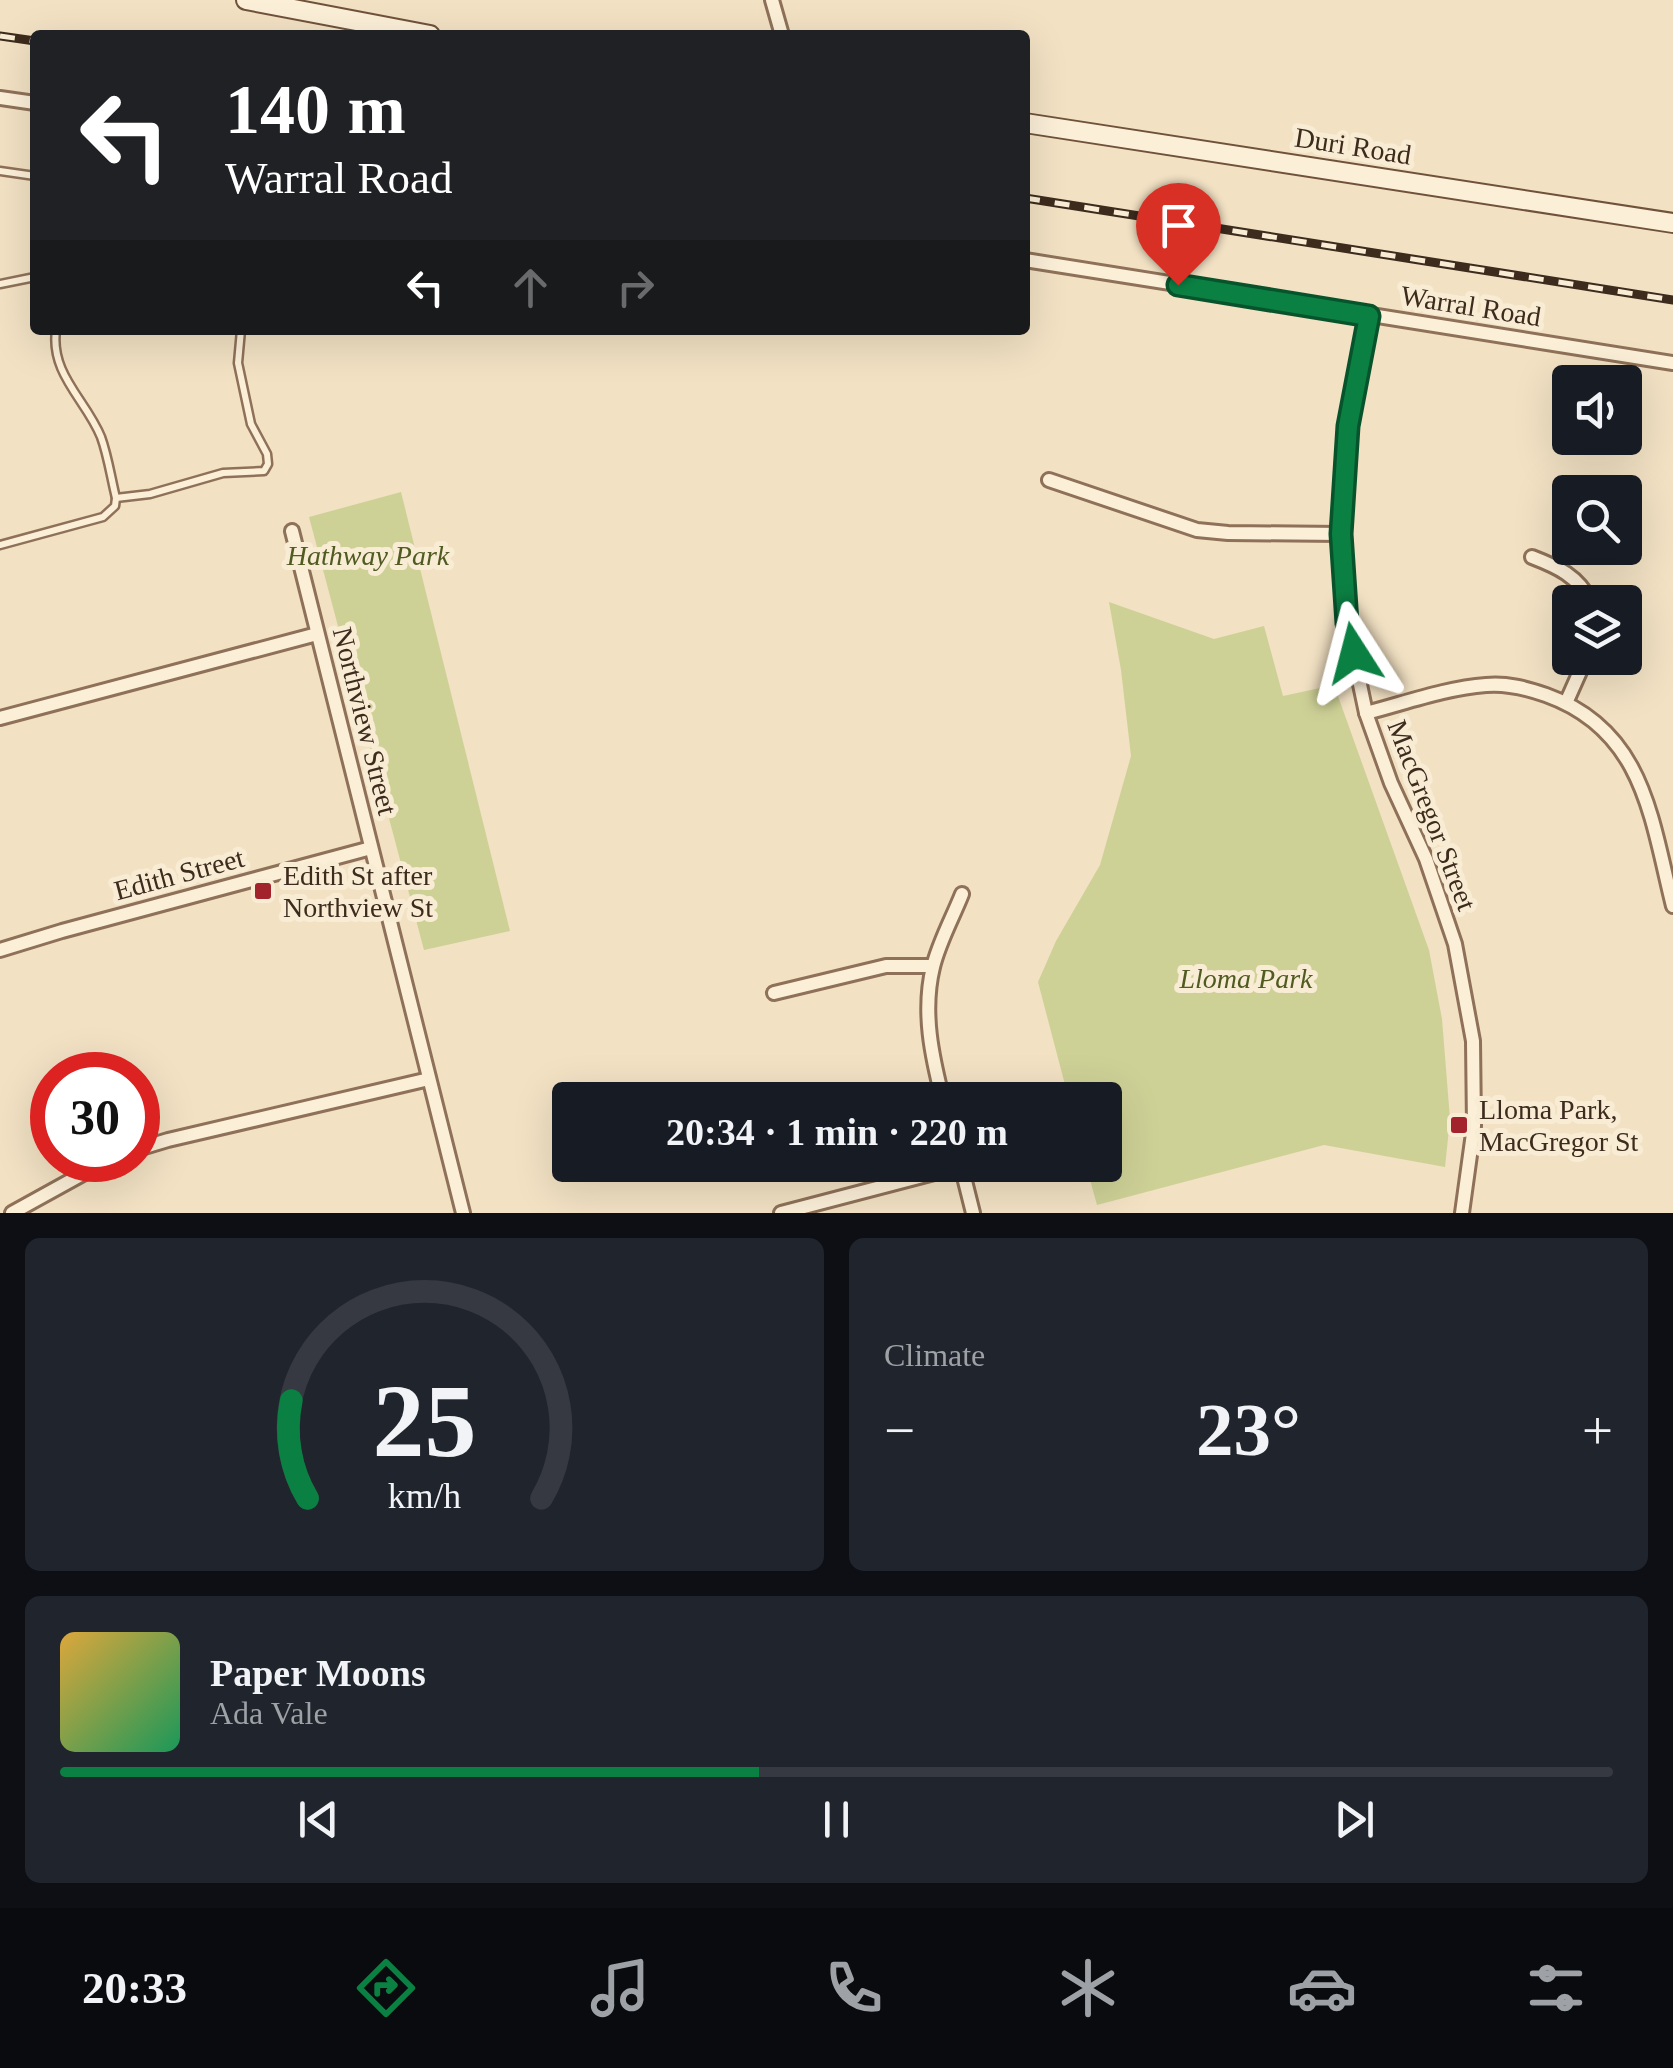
<!DOCTYPE html>
<meta charset="utf-8">
<style>
body{margin:0;font-family:"Times New Roman",serif;background:#20242c;color:#f1f3f6;height:100vh;display:flex;flex-direction:column;font-size:38px;white-space:nowrap}
*{box-sizing:border-box;margin:0}
p{font-size:32px;color:#9ea1a6}
.icon{flex:none;width:55px;height:55px;fill:none;stroke:currentColor;stroke-width:2;stroke-linecap:round;stroke-linejoin:round}
.map{position:relative;height:1213px;overflow:hidden}
.panel{display:flex;flex-direction:column;gap:25px;padding:25px;background:#0d0f14;flex:1}
.panel>*{flex:none}
.top-card{position:absolute;left:30px;top:30px;width:1000px;height:305px;border-radius:10px;box-shadow:0 10px 40px #0002;background:#202124;color:#fff;overflow:hidden}
.controls{position:absolute;left:1552px;top:365px;display:grid;gap:20px}
.controls a{display:grid;place-items:center;width:90px;height:90px;border-radius:10px;background:#171b24;box-shadow:0 10px 40px #0002;font-size:50px}
.speed{position:absolute;left:30px;top:1052px;display:flex;gap:20px;font-size:50px;font-weight:700;text-align:center}
.speed>*{display:grid;place-content:center;width:130px;height:130px;border-radius:50%;background:#171b24;box-shadow:0 10px 40px #0002;line-height:1}
.speed .limit{border:15px solid #d22;background:#fff;color:#111}
.pin{position:absolute;display:grid;place-items:center;width:85px;height:85px;color:#fff;margin:-102px -42px;border-radius:50% 50% 50% 0;rotate:-45deg;box-shadow:0 0 10px #0007}
.pin .icon{rotate:45deg}
.me{position:absolute;width:110px;margin:-55px;rotate:351deg;stroke-linejoin:round;filter:drop-shadow(0 0 8px #0008)}
.turn{display:flex;align-items:center;gap:35px;height:210px;padding:0 30px;font-size:45px}
.turn .icon{width:130px;height:130px;stroke-width:2.5}
.turn b{display:block;font-size:70px;line-height:85px}
.lanes{display:flex;align-items:center;height:95px;padding:0 30px;background:#0003;justify-content:center;gap:50px;direction:ltr}
.lanes .off{opacity:.35}
.big{font-size:75px;font-weight:600;line-height:1.1}
.panel .tile{flex:1;display:flex;flex-direction:column;justify-content:center;gap:15px;min-width:0;padding:0 35px;border-radius:15px;background:#20242c}
.panel .dial{align-items:center;gap:0}
.dial svg{height:260px;overflow:visible;fill:none;stroke:#363941;stroke-width:7;stroke-linecap:round;text-anchor:middle}
.dial text{fill:#f1f3f6;stroke:none}
.song{display:flex;align-items:center;gap:30px}
.cover{width:120px;height:120px;border-radius:15px;background:linear-gradient(135deg,hsl(40 70% 55%),hsl(150 70% 35%))}
.played{height:10px;border-radius:5px;background:linear-gradient(90deg,#0b8043 45%,#363941 45%)}
.keys{display:flex;justify-content:space-around;direction:ltr}
.heat{display:flex;justify-content:space-between;align-items:center;font-size:55px;direction:ltr}
.panel .tiles{flex:1;display:grid;gap:25px;grid-template-columns:1fr 1fr}
.tile:last-child{grid-column:span 2}
.trip{position:absolute;left:552px;top:1082px;width:570px;height:100px;border-radius:10px;background:#171b24;box-shadow:0 10px 40px #0002;font-weight:600;line-height:100px;text-align:center}
.dock{display:flex;height:160px;justify-content:space-around;align-items:center;background:#090b0e;color:#9ea1a6}
.dock .icon{width:70px;height:70px}
.dock .current{color:#0b8043}
.dock b{font-size:45px;color:#f1f3f6}
.map>svg:first-child{display:block}
.green{fill:#ced196}
.lines{fill:none;stroke-linecap:round;stroke-linejoin:round}
.service-casing{stroke:#8e7158;stroke-width:11}
.minor-casing{stroke:#8e7158;stroke-width:18}
.secondary-casing{stroke:#70523b;stroke-width:22}
.service{stroke:#fcefd8;stroke-width:6}
.minor{stroke:#fcefd8;stroke-width:12}
.secondary{stroke:#fcefd8;stroke-width:18}
.rail-casing{stroke:#3d2b1d;stroke-width:9}
.rail{stroke:#f8ecd4;stroke-width:5;stroke-dasharray:15;stroke-linecap:butt}
.route-casing{stroke:#07532c;stroke-width:25}
.route{stroke:#0b8043;stroke-width:18}
.poi-dot{fill:#a2232c;stroke:#f8ecd4;stroke-width:4}
.labels{text-anchor:middle;dominant-baseline:central;stroke-width:10;stroke-linejoin:round;paint-order:stroke}
.street-label{font-size:28px;fill:#3d2b1d;stroke:#f8ecd4}
.park-label{font-size:28px;font-style:italic;fill:#505b22;stroke:#f8ecd4}
.poi-label{font-size:28px;fill:#3d2b1d;stroke:#f8ecd4;text-anchor:start}
</style>
<div class="map">
<svg width="1673" height="1213" viewBox="0 0 1673 1213">
<rect width="100%" height="100%" fill="#f2e1c3"/>
<!-- green -->
<g class="green">
<polygon points="401,492 510,931 424,950 309,517"/>
<polygon points="1109,602 1214,639 1264,626 1283,696 1334,685 1429,950 1442,1019 1450,1119 1445,1167 1324,1145 1097,1205 1086,1165 1105,1165 1105,1100 1069,1100 1038,982 1056,941 1100,865 1131,756 1121,670"/>
</g>
<g class="lines">
<!-- service casing -->
<g class="service-casing">
<g id="service">
<polyline points="0,171 35,176"/>
<polyline points="0,284 35,277"/>
<path d="M56,330C50,374 86,400 101,437C108,456 111,478 116,498L150,494L223,473L264,471L268,464L267,454L251,424L238,363L241,330"/>
<polyline points="0,545 103,517 115,506 116,498"/>
</g>
</g>
<!-- minor casing -->
<g class="minor-casing">
<g id="minor">
<polyline points="772,0 782,35"/>
<polyline points="0,98 35,103"/>
<polyline points="1025,260 1673,363"/>
<polyline points="1369,315 1348,426 1341,534 1347,623 1366,713 1391,783 1426,859 1455,944 1473,1041 1474,1126 1462,1213"/>
<polyline points="1049,480 1197,530 1228,533 1341,534"/>
<polyline points="292,531 463,1213"/>
<path d="M1532,557C1558,567 1578,576 1591,602"/>
<polyline points="1566,703 1586,658"/>
<path d="M1366,713C1405,703 1446,688 1486,685C1507,683 1526,688 1546,695C1644,730 1651,818 1673,906"/>
<polyline points="0,718 317,634"/>
<polyline points="0,950 62,931 371,848"/>
<polyline points="774,993 886,966 933,966"/>
<path d="M943,1100C932,1057 922,1012 933,967C939,942 953,917 962,894"/>
<polyline points="138,1149 168,1140 429,1079"/>
<polyline points="961,1165 973,1213"/>
<polyline points="12,1213 108,1160"/>
<polyline points="781,1213 961,1166"/>
</g>
</g>
<!-- secondary casing -->
<g class="secondary-casing">
<g id="secondary">
<polyline points="246,0 430,35"/>
<polyline points="1025,123 1673,223"/>
</g>
</g>
<!-- service -->
<use href="#service" class="service"/>
<!-- minor -->
<use href="#minor" class="minor"/>
<!-- secondary -->
<use href="#secondary" class="secondary"/>
<!-- rail casing -->
<g class="rail-casing">
<g id="rail">
<polyline points="0,36 35,41"/>
<polyline points="1025,198 1673,300"/>
</g>
</g>
<!-- rail -->
<use href="#rail" class="rail"/>
</g>
<g class="lines">
<!-- route casing -->
<g class="route-casing">
<polyline id="route" points="1178,285 1369,316 1348,426 1341,534 1347,623 1354,653"/>
</g>
<!-- route -->
<use href="#route" class="route"/>
</g>
<!-- markers -->
<g class="poi-dot">
<rect x="253" y="881" width="20" height="20" rx="5"/>
<rect x="1449" y="1115" width="20" height="20" rx="5"/>
</g>
<g class="labels">
<!-- street labels -->
<g class="street-label">
<text transform="translate(1353 146) rotate(9)">Duri Road</text>
<text transform="translate(1471 306) rotate(9)">Warral Road</text>
<text transform="translate(365 721) rotate(76)">Northview Street</text>
<text transform="translate(1432 815) rotate(69)">MacGregor Street</text>
<text transform="translate(179 874) rotate(-15)">Edith Street</text>
</g>
<!-- park labels -->
<g class="park-label">
<text x="368" y="555">Hathway Park</text>
<text x="1246" y="978">Lloma Park</text>
</g>
<!-- poi labels -->
<g class="poi-label">
<text x="283" y="875">Edith St after<tspan x="283" dy="32">Northview St</tspan></text>
<text x="1479" y="1109">Lloma Park,<tspan x="1479" dy="32">MacGregor St</tspan></text>
</g>
</g>
</svg>
<div class="controls">
<a><svg class="icon" aria-label="sound" viewBox="0 0 24 24"><path d="M4 9h4l5-4v14l-5-4H4zM17 9q2 3 0 6"/></svg></a>
<a><svg class="icon" aria-label="search" viewBox="0 0 24 24"><circle cx="10" cy="10" r="6"/><path d="M15 15l6 6"/></svg></a>
<a><svg class="icon" aria-label="layers" viewBox="0 0 24 24"><path d="M12 4l9 5-9 5-9-5zM3 14l9 5 9-5"/></svg></a>
</div>
<div class="speed"><div class="limit">30</div></div>
<div class="pin" style="left:1178px;top:285px;background:#d93025"><svg class="icon" aria-label="arrive" viewBox="0 0 24 24"><path d="M6 21V4h12l-3 4 3 4H6"/></svg></div>
<svg class="me" style="left:1354px;top:653px" viewBox="-20 -20 40 40"><path d="M0-17L14 15 0 8-14 15z" fill="#0b8043" stroke="#fff" stroke-width="4"/></svg>
<div class="trip">20:34 · 1 min · 220 m</div>
<div class="top-card">
<div class="turn"><svg class="icon" aria-label="left" viewBox="0 0 24 24"><path d="M17 20v-9H6M10 6l-5 5 5 5"/></svg><div><b>140 m</b>Warral Road</div></div>
<div class="lanes"><svg class="icon" aria-label="left" viewBox="0 0 24 24"><path d="M17 20v-9H6M10 6l-5 5 5 5"/></svg><svg class="icon off" aria-label="ahead" viewBox="0 0 24 24"><path d="M12 20V5M6 11l6-6 6 6"/></svg><svg class="icon off" aria-label="right" viewBox="0 0 24 24"><path d="M7 20v-9h11M14 6l5 5-5 5"/></svg></div>
</div>
</div>
<section class="panel">
<div class="tiles">
<div class="tile dial"><svg viewBox="0 0 100 80">
<path d="M14 69A42 42 0 1 1 86 69"/>
<path d="M14 69A42 42 0 0 1 9 39" stroke="#0b8043"/>
<text x="50" y="56" font-size="32" font-weight="700">25</text>
<text x="50" y="72" font-size="11">km/h</text>
</svg></div>
<div class="tile"><p>Climate</p>
<div class="heat"><a>−</a><b class="big">23°</b><a>+</a></div>
</div>
<div class="tile">
<div class="song"><i class="cover"></i><div><b>Paper Moons</b><p>Ada Vale</p></div></div>
<div class="played"></div>
<div class="keys"><svg class="icon" aria-label="previous" viewBox="0 0 24 24"><path d="M18 5L8 12l10 7zM5 5v14"/></svg><svg class="icon" aria-label="pause" viewBox="0 0 24 24"><path d="M8 5v14M16 5v14"/></svg><svg class="icon" aria-label="next" viewBox="0 0 24 24"><path d="M6 5l10 7-10 7zM19 5v14"/></svg></div>
</div>
</div>
</section>
<nav class="dock">
<b>20:33</b>
<svg class="icon current" aria-label="directions" viewBox="0 0 24 24"><path d="M12 3l9 9-9 9-9-9zM9 14v-3h6M13 9l2 2-2 2"/></svg>
<svg class="icon" aria-label="music" viewBox="0 0 24 24"><path d="M9 18V5l10-2v13"/><circle cx="6" cy="18" r="3"/><circle cx="16" cy="16" r="3"/></svg>
<svg class="icon" aria-label="phone" viewBox="0 0 24 24"><path d="M5 4h4l2 5-3 2q2 4 5 5l2-3 5 2v4C11 20 4 13 5 4z"/></svg>
<svg class="icon" aria-label="climate" viewBox="0 0 24 24"><path d="M12 3v18M4 7l16 10M4 17L20 7"/></svg>
<svg class="icon" aria-label="car" viewBox="0 0 24 24"><path d="M5 17H2v-5l4-1 3-4h7l3 4 3 1v5h-3M9 17h6M6 11h13"/><circle cx="7" cy="17" r="2"/><circle cx="17" cy="17" r="2"/></svg>
<svg class="icon" aria-label="filters" viewBox="0 0 24 24"><path d="M4 7h16M4 17h16"/><circle cx="9" cy="7" r="2"/><circle cx="15" cy="17" r="2"/></svg>
</nav>
